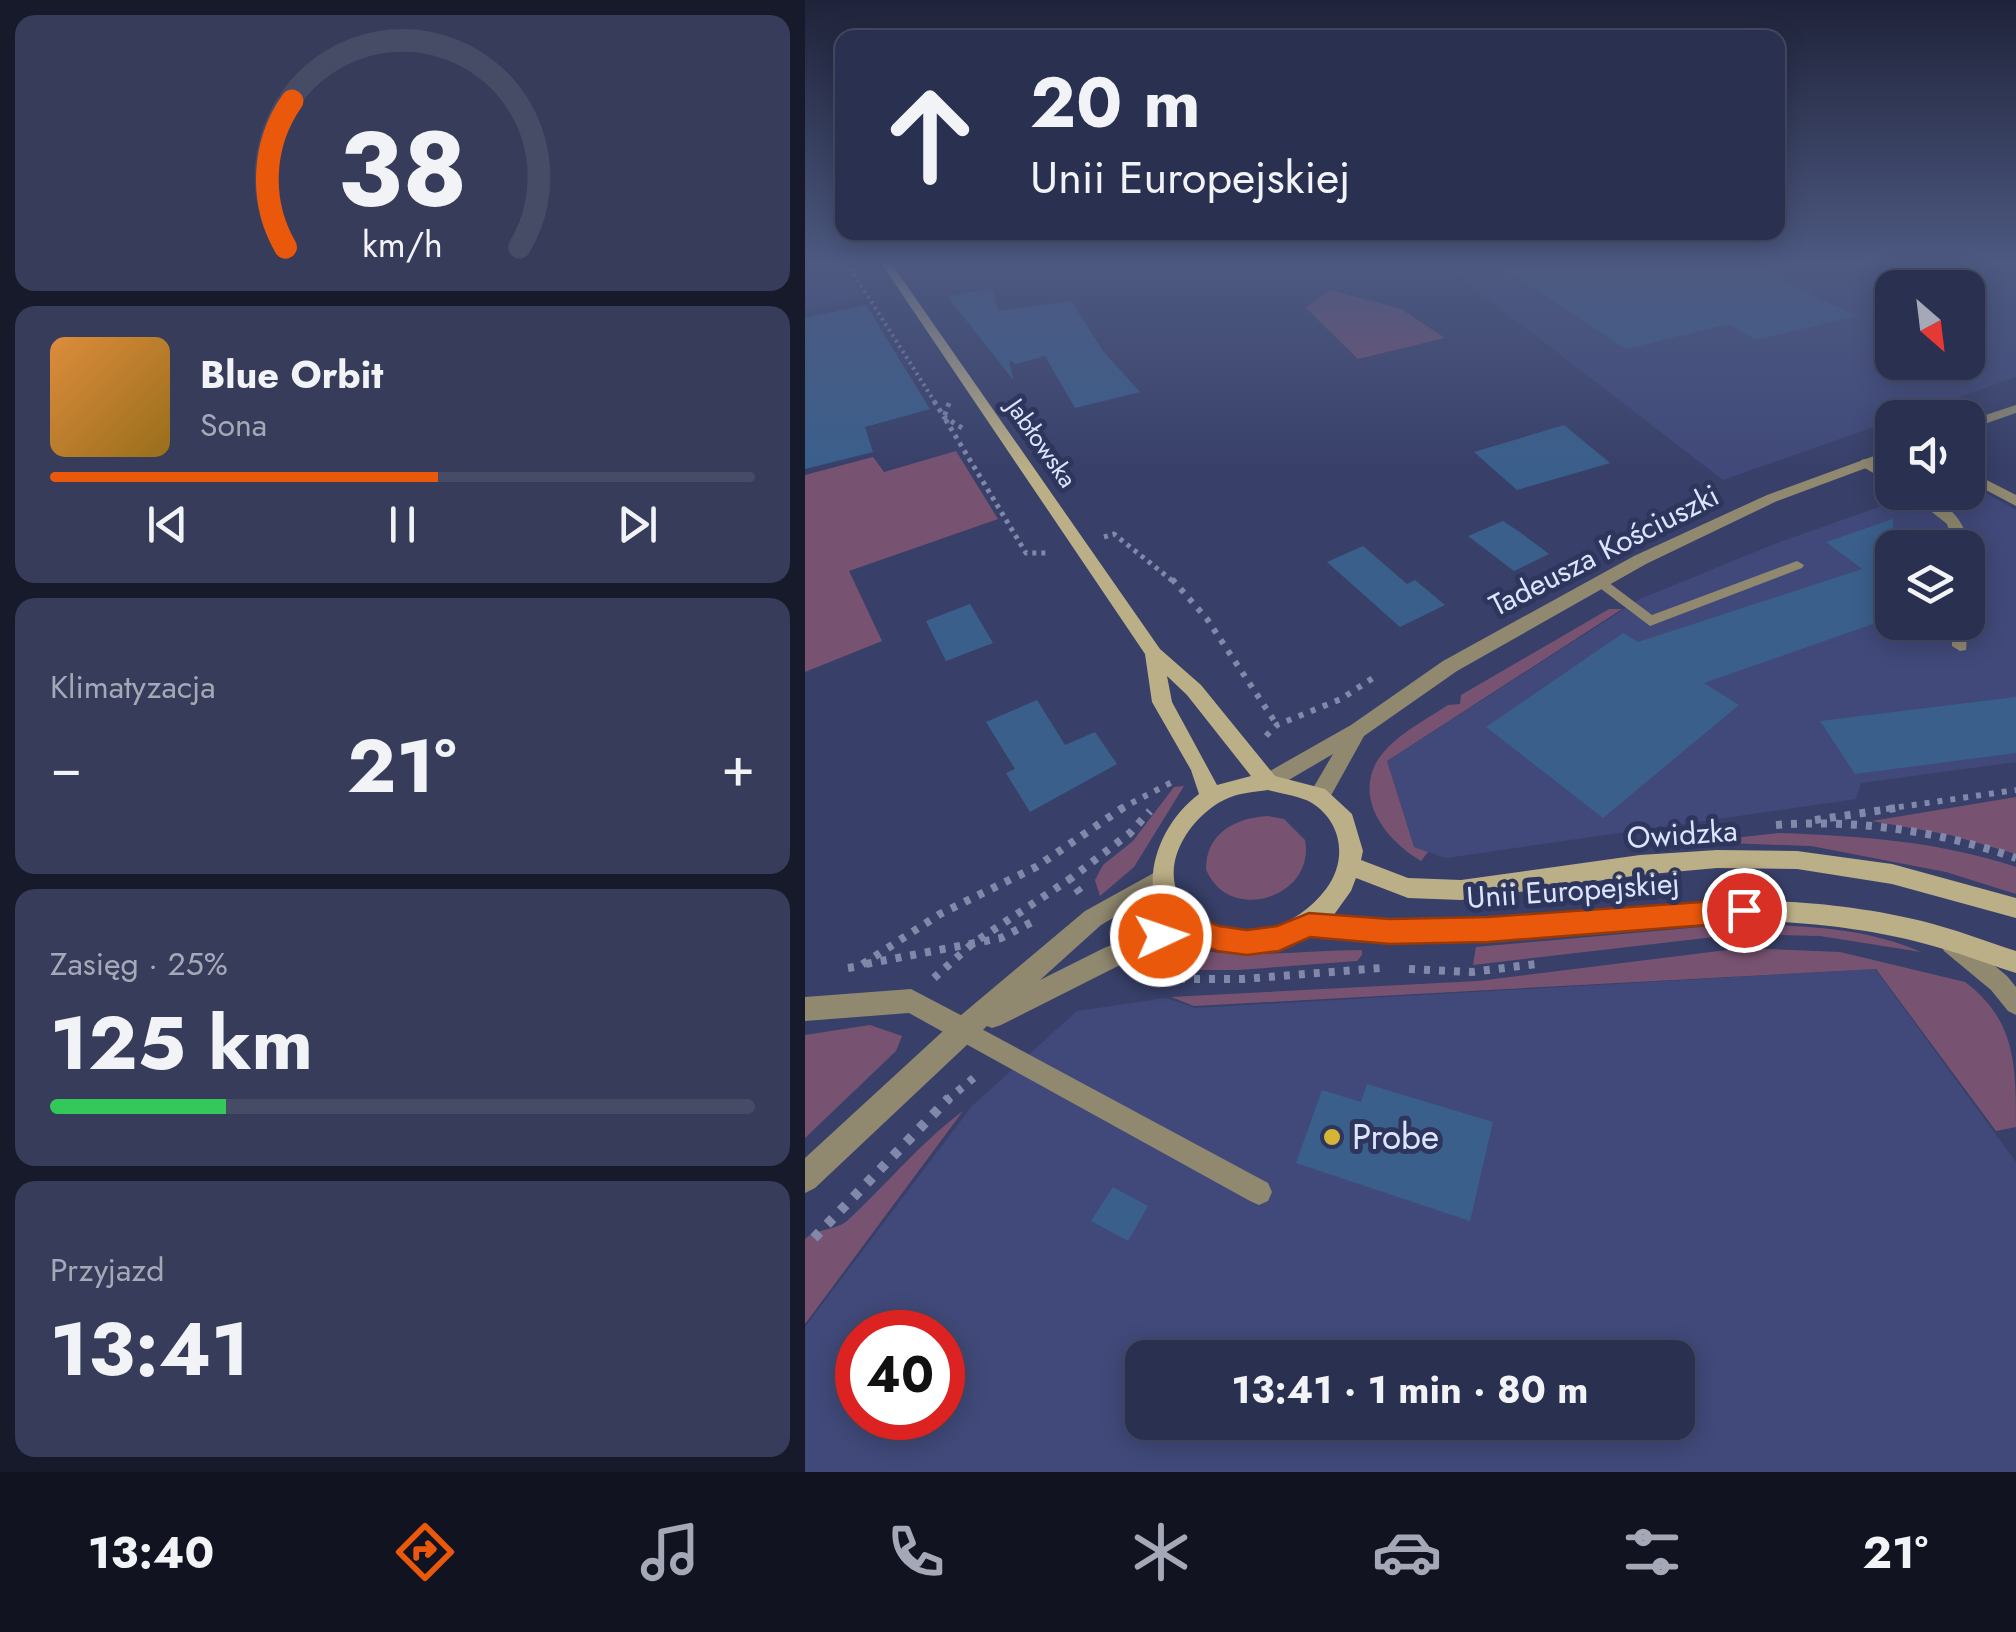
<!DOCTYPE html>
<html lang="pl">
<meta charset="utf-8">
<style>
body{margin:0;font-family:Jost,sans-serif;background:#363c59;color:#f1f3f6;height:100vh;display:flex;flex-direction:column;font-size:38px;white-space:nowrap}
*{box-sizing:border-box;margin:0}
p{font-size:32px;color:#a5a9b7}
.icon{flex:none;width:55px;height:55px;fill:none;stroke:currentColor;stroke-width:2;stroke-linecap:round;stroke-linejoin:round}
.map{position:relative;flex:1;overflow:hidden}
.details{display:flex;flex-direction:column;gap:15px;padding:15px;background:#171a2b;width:805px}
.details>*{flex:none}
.top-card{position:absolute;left:30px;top:30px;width:950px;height:210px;border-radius:20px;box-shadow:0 5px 25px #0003,0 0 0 2px #464b66;background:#2a304f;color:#f1f3f6;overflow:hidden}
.needle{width:65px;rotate:152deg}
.tools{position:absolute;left:1070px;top:270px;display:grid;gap:20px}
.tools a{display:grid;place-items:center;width:110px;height:110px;border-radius:20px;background:#2a304f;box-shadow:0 5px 25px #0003,0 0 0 2px #464b66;font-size:50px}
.speed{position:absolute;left:30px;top:1310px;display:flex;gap:20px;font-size:50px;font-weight:700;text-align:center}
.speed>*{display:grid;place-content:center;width:130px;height:130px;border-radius:50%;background:#2a304f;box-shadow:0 5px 25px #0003,0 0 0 2px #464b66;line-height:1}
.speed .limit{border:15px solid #d22;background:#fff;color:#111}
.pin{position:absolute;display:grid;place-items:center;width:85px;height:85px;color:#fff;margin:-42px;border:5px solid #fff;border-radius:50%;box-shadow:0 2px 10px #0007}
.me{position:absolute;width:110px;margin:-55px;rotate:87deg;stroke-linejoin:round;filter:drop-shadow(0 0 8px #0008)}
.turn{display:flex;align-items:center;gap:35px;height:210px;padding:0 30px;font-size:45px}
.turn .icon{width:130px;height:130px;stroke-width:2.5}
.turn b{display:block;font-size:70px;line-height:85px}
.big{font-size:75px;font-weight:700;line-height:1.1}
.details .card{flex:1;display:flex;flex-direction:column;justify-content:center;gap:15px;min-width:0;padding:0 35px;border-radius:20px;background:#363c59}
.details .dial{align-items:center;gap:0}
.dial svg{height:260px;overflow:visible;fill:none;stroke:#464b66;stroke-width:7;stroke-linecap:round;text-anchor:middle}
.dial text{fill:#f1f3f6;stroke:none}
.song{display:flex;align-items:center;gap:30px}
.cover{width:120px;height:120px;border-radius:15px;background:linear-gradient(135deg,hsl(30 70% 55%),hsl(40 70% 35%))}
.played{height:10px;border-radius:5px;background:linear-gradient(90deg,#ea580c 55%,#464b66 55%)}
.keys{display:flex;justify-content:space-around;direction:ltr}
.heat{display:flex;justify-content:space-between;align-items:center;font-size:55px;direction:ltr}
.charge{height:15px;border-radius:8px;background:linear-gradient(90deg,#34c759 25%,#464b66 0)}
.trip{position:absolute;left:320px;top:1340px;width:570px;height:100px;border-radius:20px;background:#2a304f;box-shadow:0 5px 25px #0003,0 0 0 2px #464b66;font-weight:700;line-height:100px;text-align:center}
.tab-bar{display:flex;height:160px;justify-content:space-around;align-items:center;background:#111320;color:#a5a9b7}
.tab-bar .icon{width:70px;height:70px}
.tab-bar .on{color:#ea580c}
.tab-bar b{font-size:45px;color:#f1f3f6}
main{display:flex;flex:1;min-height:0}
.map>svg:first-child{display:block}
.built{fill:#404979;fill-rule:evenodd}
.green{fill:#785371}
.building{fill:#3a5f8b}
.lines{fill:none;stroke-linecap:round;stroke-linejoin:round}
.path-far4{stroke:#8188aa;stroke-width:4;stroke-dasharray:2.5 4;stroke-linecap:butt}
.path-far3{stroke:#8188aa;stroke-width:5;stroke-dasharray:4 5;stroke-linecap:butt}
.path-far2{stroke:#8188aa;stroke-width:6;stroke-dasharray:5 8;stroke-linecap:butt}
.path-far1{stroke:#8188aa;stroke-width:8;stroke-dasharray:6 9;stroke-linecap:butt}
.path{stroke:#8188aa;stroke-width:10;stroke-dasharray:8 11;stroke-linecap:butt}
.service{fill:#908970;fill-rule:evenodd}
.minor{fill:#908970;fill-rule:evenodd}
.tertiary{fill:#908970;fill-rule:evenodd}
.secondary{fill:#bbaf87;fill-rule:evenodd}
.route{fill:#ea580c;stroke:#983908;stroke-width:2.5}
.poi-dot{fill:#d6b534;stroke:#2e365d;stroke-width:4}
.labels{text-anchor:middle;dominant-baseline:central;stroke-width:10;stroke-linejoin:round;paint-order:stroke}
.far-street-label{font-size:25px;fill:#dde4fd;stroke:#2e365d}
.street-label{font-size:30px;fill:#dde4fd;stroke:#2e365d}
.near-poi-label{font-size:35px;fill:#dde4fd;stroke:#2e365d;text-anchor:start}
</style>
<main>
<section class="details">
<div class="card dial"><svg viewBox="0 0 100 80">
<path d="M14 69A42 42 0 1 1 86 69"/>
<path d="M14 69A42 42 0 0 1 16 24" stroke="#ea580c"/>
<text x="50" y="56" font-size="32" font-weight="700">38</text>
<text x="50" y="72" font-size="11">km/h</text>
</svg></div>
<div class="card">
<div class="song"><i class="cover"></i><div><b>Blue Orbit</b><p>Sona</p></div></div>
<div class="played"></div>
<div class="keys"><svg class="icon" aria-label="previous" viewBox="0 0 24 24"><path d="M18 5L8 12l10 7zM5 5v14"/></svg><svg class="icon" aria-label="pause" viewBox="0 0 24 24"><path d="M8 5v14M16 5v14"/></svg><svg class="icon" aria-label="next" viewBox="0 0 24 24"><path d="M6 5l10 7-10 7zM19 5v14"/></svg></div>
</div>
<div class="card"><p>Klimatyzacja</p>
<div class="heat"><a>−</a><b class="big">21°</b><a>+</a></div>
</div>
<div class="card"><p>Zasięg · 25%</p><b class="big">125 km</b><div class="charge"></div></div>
<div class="card"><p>Przyjazd</p><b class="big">13:41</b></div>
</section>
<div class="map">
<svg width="1211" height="1472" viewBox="0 0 1211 1472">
<rect width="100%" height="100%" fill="#384069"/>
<!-- built -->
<g class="built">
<polygon points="36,263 58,297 0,310 0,263"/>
<path d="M636,263H1211V377L918,480ZM1088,288H1162V362H1088Z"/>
<path d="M1163,483L1211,510V762L1056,783L1051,799L641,858L609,847L582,761L835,599L967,545L1113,493L1162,492ZM1088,548H1162V622H1088Z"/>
<path d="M1070,969L1211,1162V1472H0V1327L167,1106L272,1011L361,998L390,1008ZM52,1332H138V1418H52ZM338,1358H872V1422H338Z"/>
</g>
<!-- green -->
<g class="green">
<polygon points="525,290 596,309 640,338 553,359 501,308"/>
<polygon points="151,451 193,519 44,571 77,641 0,672 0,475 68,457 79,472"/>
<path d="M804,609H817L582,761L609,847L623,852L616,861C585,843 551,804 570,765C583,739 619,721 643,705L655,704L656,695Z"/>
<polygon points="379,786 329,867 295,896 290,880 298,865 328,841 369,787"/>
<polygon points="1211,797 1211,854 1145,835 1067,821"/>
<path d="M463,816L479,819L500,840C511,898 423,925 401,869C401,833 430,818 463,816Z"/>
<path d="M974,833C1055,836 1133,841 1211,867V894L1141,872L1006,846L894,842Z"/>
<path d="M930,924C995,926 1055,926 1116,952L1015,936L935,934L668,965L671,947Z"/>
<path d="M381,948C440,960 498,950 557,950V955L552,961L433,970H384L380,959L370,957L340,969L330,960Z"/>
<path d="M938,948L1035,952L1160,982C1211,1020 1211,1066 1211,1127L1191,1131L1071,969L389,1006L366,997L673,981Z"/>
<polygon points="65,1025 97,1036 91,1051 0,1138 0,1035"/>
<path d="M158,1111L0,1324V1239C12,1228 31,1231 43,1220C82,1184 115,1143 158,1111Z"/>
</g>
<!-- building -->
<g class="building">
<polygon points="691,264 944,264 1051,316 951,340 924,324 821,349"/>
<polygon points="187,288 193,311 266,301 298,351 335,392 270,408 240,356 211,364 204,360 209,381 143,297"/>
<polygon points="61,305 125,409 60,427 68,452 0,469 0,318"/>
<polygon points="759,425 805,463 712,490 669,452"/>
<polygon points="1088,519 1088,617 899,683 934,705 798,818 681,727 818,633 833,642 1057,569 1021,542"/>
<polygon points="698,521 716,533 744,554 709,571 663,536"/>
<polygon points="558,546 602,584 610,580 640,605 595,627 522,562"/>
<polygon points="165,604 188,643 141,661 121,621"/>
<polygon points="1211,697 1211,753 1050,774 1015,721"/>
<polygon points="232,700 260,745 290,732 312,764 225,812 201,773 210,769 181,722"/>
<polygon points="562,1084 688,1122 665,1221 491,1163 517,1090 556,1102"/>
<polygon points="308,1187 343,1206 323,1241 286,1221"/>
</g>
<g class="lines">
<!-- path-far4 -->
<polyline class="path-far4" points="42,263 131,404"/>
<!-- path-far3 -->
<g class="path-far3">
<polyline points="129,401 139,417 159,429"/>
<polyline points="144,403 139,417 221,553 244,553"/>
<polyline points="299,537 309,534 369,582"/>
</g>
<!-- path-far2 -->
<g class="path-far2">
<polyline points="367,579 402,619 472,725"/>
<polyline points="461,736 472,725 536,699 571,676"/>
<polyline points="315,809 369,781"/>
<polyline points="1081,809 1211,790"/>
</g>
<!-- path-far1 -->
<g class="path-far1">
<polyline points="1010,820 1098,807"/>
<path d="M971,825C1053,819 1134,831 1211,858"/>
<polyline points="275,893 265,879 325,833 345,811"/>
<polyline points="61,964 196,938 231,920"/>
<polyline points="43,968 55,966 135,914 231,867 319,807"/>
<polyline points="604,969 667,972 731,964"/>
<polyline points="129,978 167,944 265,879"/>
<polyline points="344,979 438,979 576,968"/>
<polyline points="141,1101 171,1076"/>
</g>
<!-- path -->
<polyline class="path" points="9,1238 144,1098"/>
<!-- service -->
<g class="service">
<polygon points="1060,459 1088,474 1088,484 1056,466 1056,460"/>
<path d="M1102,492C1131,492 1166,519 1162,550V548H1150L1142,524Z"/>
<polygon points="992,561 999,565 997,568 845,626 787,582 794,577 799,579 847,615"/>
<polygon points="1147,622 1163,622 1161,650 1155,651 1147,646"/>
<polygon points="1147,934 1155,937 1202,976 1211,987 1211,1015 1203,1011 1186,990 1139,951 1136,944 1139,937"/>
<polygon points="158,1019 463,1183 467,1192 463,1201 454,1205 445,1201 150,1038 147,1030 150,1022"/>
</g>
<!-- minor -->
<g class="minor">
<polygon points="1162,470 1211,495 1211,506 1162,480"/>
<polygon points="106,989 167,1021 171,1030 167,1039 158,1043 104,1013 0,1021 0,997"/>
</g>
<!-- tertiary -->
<g class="tertiary">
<polygon points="1211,405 1211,413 1162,430 1162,421"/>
<polygon points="1088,449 1088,458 972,501 841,564 652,671 559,736 523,801 507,801 504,795 528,754 470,788 456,788 453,782 456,776 546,725 638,661 829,556 962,495"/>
<polygon points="356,869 364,872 367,879 364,886 296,925 235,980 299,948 385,915 393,918 397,926 393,934 317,964 196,1025 187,1028 182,1026 10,1188 0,1193 0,1158 149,1021 280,911"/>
</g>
<!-- secondary -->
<path class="secondary" d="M76,263H86L355,649L396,685L470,776L520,789L547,814L558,851L556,860L603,878L656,880L835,855L912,850L992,851L1087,864L1211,898V918L1087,884L992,869L912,868L835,875L656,900L603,898L551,878L546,891L528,916C665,928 800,905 936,901C990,899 1066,908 1117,921C1149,929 1180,941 1211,951V973C1180,963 1149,951 1117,943C1067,929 990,920 937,921C852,924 766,937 681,941C648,942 615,944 582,942C558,941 531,935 507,936C498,936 489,944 479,947C446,954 430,953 398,943C320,920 344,831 394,794L386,770L347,702L340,654ZM362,676L382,695L446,776L412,785L367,702ZM463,790C476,794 495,796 507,803C537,822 543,860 521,889C496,921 462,937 422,927C404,923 388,917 377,901C353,865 385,817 419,800C432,793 448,792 463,790Z"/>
</g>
<!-- sky -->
<linearGradient id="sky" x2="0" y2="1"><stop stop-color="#1f233a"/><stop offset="0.56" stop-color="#4d5981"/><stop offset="1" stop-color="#4d5981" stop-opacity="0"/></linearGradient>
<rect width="1211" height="470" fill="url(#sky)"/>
<!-- route -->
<polygon class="route" points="939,899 948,902 952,910 948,919 939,922 683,942 585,944 505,937 474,951 442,955 412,951 384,939 356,949 346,945 342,936 346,928 385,914 414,926 442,930 472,926 504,913 585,919 683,917"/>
<!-- markers -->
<circle class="poi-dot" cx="527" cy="1137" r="10"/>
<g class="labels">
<!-- far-street labels -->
<g class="far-street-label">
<text transform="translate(237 443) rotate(55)">Jabłowska</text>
</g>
<!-- street labels -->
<g class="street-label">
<text transform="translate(799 550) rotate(-27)">Tadeusza Kościuszki</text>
<text transform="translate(877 834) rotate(-4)">Owidzka</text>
<text transform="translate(768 890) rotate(-4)">Unii Europejskiej</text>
</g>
<!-- near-poi labels -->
<g class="near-poi-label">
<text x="547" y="1137">Probe</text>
</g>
</g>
</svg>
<div class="tools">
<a><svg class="needle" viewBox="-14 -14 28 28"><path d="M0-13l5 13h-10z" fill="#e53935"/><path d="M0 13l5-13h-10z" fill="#a5a9b7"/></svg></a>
<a><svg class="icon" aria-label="sound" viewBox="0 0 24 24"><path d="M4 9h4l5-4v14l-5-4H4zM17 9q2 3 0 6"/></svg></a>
<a><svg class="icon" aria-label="layers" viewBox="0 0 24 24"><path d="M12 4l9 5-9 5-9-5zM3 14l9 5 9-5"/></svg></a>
</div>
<div class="speed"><div class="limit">40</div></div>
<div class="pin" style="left:939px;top:910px;background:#d93025"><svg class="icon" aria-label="arrive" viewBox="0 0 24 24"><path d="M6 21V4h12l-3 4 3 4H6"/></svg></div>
<svg class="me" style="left:356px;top:936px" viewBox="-20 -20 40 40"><circle r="17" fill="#ea580c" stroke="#fff" stroke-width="3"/><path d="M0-11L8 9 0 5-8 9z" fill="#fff"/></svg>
<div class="trip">13:41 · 1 min · 80 m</div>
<div class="top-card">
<div class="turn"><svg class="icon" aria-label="ahead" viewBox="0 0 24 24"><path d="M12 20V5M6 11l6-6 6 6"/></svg><div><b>20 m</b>Unii Europejskiej</div></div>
</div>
</div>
</main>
<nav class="tab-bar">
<b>13:40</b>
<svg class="icon on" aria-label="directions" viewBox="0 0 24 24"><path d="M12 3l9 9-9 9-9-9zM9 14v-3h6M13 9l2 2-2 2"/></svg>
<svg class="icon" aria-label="music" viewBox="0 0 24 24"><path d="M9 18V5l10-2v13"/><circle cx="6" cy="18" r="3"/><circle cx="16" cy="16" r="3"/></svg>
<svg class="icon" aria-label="phone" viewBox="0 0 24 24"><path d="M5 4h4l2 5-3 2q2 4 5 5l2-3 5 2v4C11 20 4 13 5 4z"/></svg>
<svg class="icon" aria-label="climate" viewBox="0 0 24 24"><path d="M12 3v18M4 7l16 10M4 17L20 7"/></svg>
<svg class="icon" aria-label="car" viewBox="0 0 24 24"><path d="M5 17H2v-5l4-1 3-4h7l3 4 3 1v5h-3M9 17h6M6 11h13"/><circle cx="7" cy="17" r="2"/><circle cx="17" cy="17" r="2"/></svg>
<svg class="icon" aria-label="filters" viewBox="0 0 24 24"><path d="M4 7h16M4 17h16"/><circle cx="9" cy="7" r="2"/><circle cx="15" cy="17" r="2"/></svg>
<b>21°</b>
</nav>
